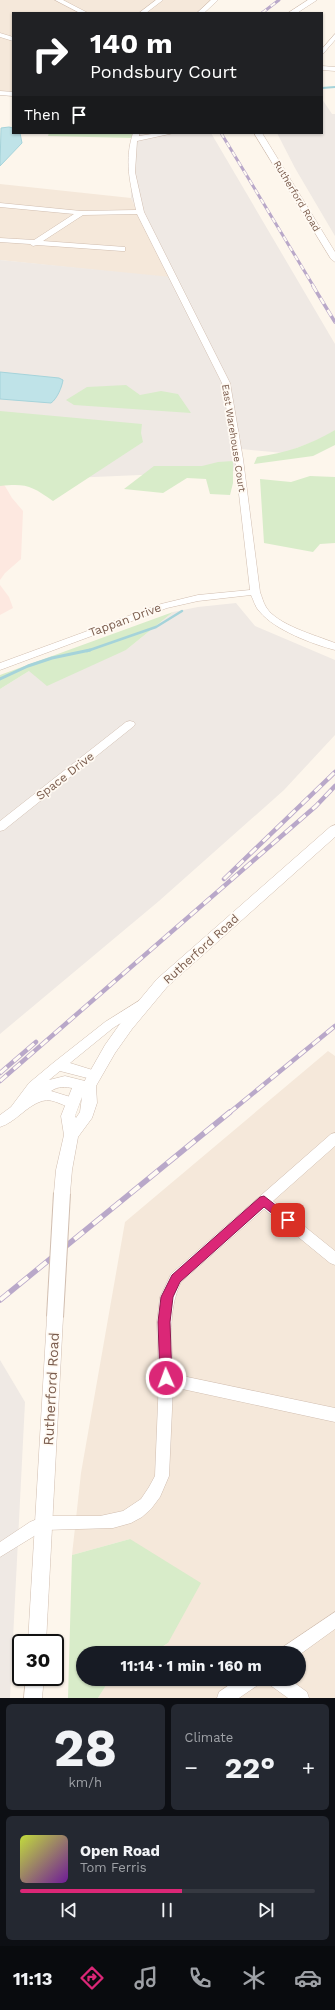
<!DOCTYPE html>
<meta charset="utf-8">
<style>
body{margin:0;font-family:"Work Sans",sans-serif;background:#242831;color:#f1f3f6;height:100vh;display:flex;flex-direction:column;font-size:15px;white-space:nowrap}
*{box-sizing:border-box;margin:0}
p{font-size:13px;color:#9ea1a6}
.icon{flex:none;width:22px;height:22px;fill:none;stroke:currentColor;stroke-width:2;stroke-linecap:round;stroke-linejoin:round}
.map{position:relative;height:1698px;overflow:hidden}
.drawer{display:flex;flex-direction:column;gap:6px;padding:6px;background:#0d0f14;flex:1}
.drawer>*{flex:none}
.banner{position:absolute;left:12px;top:12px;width:311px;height:122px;border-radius:0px;box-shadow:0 1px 3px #0004;background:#202124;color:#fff;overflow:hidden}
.speed{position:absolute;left:12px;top:1634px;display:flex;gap:8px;font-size:20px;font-weight:700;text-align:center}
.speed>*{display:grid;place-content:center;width:52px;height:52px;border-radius:50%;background:#171b24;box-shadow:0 1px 3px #0004;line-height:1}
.speed .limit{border:2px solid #111;border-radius:6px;background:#fff;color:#111}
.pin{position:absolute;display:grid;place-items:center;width:34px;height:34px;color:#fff;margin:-17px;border-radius:8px;box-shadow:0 2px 6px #0006}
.me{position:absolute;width:44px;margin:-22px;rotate:358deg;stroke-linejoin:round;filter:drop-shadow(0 0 3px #0008)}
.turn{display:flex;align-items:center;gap:14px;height:84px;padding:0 12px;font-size:18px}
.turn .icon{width:52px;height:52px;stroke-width:2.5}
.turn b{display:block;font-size:28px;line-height:34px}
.then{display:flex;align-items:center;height:38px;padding:0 12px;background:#0003;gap:8px;font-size:15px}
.big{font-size:30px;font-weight:700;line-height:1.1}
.drawer .card{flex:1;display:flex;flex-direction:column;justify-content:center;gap:6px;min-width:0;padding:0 14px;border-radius:6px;background:#242831}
.drawer .dial{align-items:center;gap:0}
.dial b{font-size:52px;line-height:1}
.song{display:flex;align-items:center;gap:12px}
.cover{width:48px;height:48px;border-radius:6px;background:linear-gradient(135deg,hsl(70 70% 55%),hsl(280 70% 35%))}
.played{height:4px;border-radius:2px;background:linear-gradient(90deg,#db2777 55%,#363941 55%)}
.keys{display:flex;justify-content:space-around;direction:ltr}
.heat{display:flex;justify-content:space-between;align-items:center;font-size:22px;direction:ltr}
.drawer .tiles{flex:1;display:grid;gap:6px;grid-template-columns:1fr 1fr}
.card:last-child{grid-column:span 2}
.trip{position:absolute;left:76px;top:1646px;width:230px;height:40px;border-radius:20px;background:#171b24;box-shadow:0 1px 3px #0004;font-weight:700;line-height:40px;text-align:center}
.tabs{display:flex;height:64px;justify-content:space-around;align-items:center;background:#090b0e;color:#9ea1a6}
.tabs .icon{width:28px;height:28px}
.tabs .on{color:#db2777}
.tabs b{font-size:18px;color:#f1f3f6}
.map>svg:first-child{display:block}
.residential{fill:#f5e8da}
.commercial{fill:#fde8e0}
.industrial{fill:#efe9e4}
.green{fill:#d8ecc9}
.water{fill:#bfe3e8;stroke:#a5d3da}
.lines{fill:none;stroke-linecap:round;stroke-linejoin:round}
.stream-far2{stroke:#a5d3da;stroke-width:2}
.stream-far1{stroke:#a5d3da;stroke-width:2.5}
.stream{stroke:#a5d3da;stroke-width:3}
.minor-casing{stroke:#d1beb0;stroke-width:1}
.tertiary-casing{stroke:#d1beb0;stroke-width:1}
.minor{fill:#fff;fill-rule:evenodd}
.tertiary{fill:#fff;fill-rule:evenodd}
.rail-far3-casing{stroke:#b9a8c9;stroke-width:3}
.rail-far2-casing{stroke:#b9a8c9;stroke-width:3.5}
.rail-far1-casing{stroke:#b9a8c9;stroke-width:4.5}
.rail-casing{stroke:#b9a8c9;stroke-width:5.5}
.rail-far3{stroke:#fffaf3;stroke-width:2;stroke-dasharray:5.5;stroke-linecap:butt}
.rail-far2{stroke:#fffaf3;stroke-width:2.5;stroke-dasharray:7;stroke-linecap:butt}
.rail-far1{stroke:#fffaf3;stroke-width:3;stroke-dasharray:9;stroke-linecap:butt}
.rail{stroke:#fffaf3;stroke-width:4;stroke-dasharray:12;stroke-linecap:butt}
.tertiary-bridge-casing{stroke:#d1beb0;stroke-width:18;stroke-linecap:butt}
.tertiary-bridge{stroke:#fff;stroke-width:16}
.route{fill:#db2777;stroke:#8e194d}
.labels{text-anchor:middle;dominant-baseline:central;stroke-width:3.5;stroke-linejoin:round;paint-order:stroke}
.far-street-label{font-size:10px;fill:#7a5c4d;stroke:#fffaf3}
.street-label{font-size:12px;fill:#7a5c4d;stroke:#fffaf3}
.near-street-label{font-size:14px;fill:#7a5c4d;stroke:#fffaf3}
</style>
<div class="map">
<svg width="335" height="1698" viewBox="0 0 335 1698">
<rect width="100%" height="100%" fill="#fdf6ec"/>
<!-- residential -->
<g class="residential">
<polygon points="0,0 214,0 198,13 13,13 13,97 0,95"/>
<polygon points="0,184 131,198 171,278 0,260"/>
<polygon points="328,1051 335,1056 335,1698 98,1698 110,1679 299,1679 299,1653 152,1653 168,1643 130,1539 72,1555 81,1473 125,1222"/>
</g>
<!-- commercial -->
<g class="commercial">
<polygon points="0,481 2,481 12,498 23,511 21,559 5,573 0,580"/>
<polygon points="0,585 9,597 13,608 0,615"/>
</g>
<!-- industrial -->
<g class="industrial">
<polygon points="322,99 332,114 335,114 335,236 295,168 277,133 322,133"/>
<polygon points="133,133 211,133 335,344 335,430 321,439 283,453 241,449 234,471 0,481 0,260 171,277 131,198 131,138"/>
<polygon points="236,603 255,626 335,660 335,735 284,790 159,901 0,1034 0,689 29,671 126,650 173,612 198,607"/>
<polygon points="0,1360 25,1402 10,1698 0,1698"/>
</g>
<!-- green -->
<g class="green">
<polygon points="49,133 133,133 131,138 48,136"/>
<polygon points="126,385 140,395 161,391 178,394 191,413 74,405 66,400 87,387"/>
<path d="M0,411L142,424L141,433L143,442L53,501C32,486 26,483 0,486Z"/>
<path d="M335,430V445L313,456L254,464L257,457C285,453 310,445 335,430Z"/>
<polygon points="233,461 233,483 230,495 210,494 206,479 187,478 163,493 124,489 154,466 202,466 218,462"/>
<polygon points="310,476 335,477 335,543 320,544 313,552 264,543 260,479 291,482"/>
<polygon points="173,612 126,650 47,686 29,671 0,689 0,675"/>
<polygon points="130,1539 201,1583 168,1643 152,1653 83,1653 83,1679 110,1679 98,1698 68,1698 72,1555"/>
</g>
<!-- water -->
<g class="water">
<polygon points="9,127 13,128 13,133 20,133 22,143 0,166 1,128"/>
<path d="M0,372L59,378L63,380C62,387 57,399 51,403L0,399Z"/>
</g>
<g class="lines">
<!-- stream-far2 -->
<polyline class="stream-far2" points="322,88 335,87"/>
<!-- stream-far1 -->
<polyline class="stream-far1" points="87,651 156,627 182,611"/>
<!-- stream -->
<polyline class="stream" points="0,679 28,666 52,658 90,650"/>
<!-- minor casing -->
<g class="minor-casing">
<g id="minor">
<polygon points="55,0 63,0 88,13 80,13"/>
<polygon points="156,0 163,0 146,13 139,13"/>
<polygon points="211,0 218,0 204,13 197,13"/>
<polygon points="0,33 13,37 13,41 0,37"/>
<polygon points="335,34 335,40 322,55 322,49"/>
<polygon points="322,66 335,67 335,71 322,70"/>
<polygon points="0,91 13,92 13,96 0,95"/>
<path d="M133,133H139V136L158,133H174L137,141L135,172L144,212L230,383L243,459L260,592C262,597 263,602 266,607C277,625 315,635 335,643V650C312,644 275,630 260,612C255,607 254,601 251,595L198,601L167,608L0,670V663L161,604L198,595L250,590L235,459L222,383L137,214L83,215L43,241L125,247V251H122L37,245L33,246L30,244L0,242V238L34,240L74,214L0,207V203L81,211L136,210C130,182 124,161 133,133Z"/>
<polygon points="130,721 134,722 135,724 134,726 4,830 0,831 0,821 126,722"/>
<path d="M142,999L146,1001L148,1004L146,1007L113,1028L70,1063L99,1072L101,1075L99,1078L95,1080L60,1071L49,1080L65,1076L93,1083L95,1086L93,1089C79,1094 66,1081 51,1091L77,1099L79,1103L77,1107C66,1110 55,1097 42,1101C26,1106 16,1122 0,1127V1115L11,1107L29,1083L53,1063L105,1022Z"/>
<path d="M335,1133V1146L273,1201L335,1251V1265L330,1263L264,1209L181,1282C167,1311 172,1343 173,1374L335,1408V1422L173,1387L169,1476L160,1497L151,1509L142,1517L131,1523L113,1528L44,1530L0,1557V1542L30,1522L44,1516H100L123,1511L141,1499L149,1487L155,1476L159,1379L157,1322L160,1297L171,1274L331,1134Z"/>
<polygon points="335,1612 335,1629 299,1655 299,1653 281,1653 283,1647"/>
<polygon points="238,1679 260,1679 258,1685 239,1698 217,1698 219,1692"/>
<polygon points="268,1679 289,1679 307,1692 309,1698 288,1698 270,1685"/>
</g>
</g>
<!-- tertiary casing -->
<g class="tertiary-casing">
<g id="tertiary">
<polygon points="308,0 317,0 297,13 288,13"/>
<polygon points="254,133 262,133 335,252 335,262 331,259"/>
<path d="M335,825V837L167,987L132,1029L115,1053L96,1086L97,1103L92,1118L78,1137L72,1170L70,1193L67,1198L62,1199L57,1198L54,1193L56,1170L64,1135L61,1116L72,1088L84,1082L105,1045L122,1021L157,979L330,827ZM82,1097L80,1112L76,1118L75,1116Z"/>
<polygon points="55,1310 61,1312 63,1317 46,1643 28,1643 47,1317 49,1312"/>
<polygon points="26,1677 44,1677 42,1698 24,1698"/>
</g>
</g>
<!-- minor -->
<use href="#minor" class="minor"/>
<!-- tertiary -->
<use href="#tertiary" class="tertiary"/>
<!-- rail-far3 casing -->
<g class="rail-far3-casing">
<g id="rail-far3">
<polyline points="262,13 279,0"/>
<polyline points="221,133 314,287"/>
</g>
</g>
<!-- rail-far2 casing -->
<g class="rail-far2-casing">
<polyline id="rail-far2" points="313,286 335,322"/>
</g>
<!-- rail-far1 casing -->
<g class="rail-far1-casing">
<g id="rail-far1">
<polyline points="224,879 335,772"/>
<polyline points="0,1073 36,1042"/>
<polyline points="0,1081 316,806 335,786"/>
<polyline points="229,1113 335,1026"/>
</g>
</g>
<!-- rail casing -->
<g class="rail-casing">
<polyline id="rail" points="0,1300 230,1112"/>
</g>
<!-- rail-far3 -->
<use href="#rail-far3" class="rail-far3"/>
<!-- rail-far2 -->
<use href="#rail-far2" class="rail-far2"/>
<!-- rail-far1 -->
<use href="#rail-far1" class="rail-far1"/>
<!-- rail -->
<use href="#rail" class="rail"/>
<!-- tertiary-bridge casing -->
<g class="tertiary-bridge-casing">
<polyline id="tertiary-bridge" points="55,1317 62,1193"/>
</g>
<!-- tertiary-bridge -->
<use href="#tertiary-bridge" class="tertiary-bridge"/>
</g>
<!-- route -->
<polygon class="route" points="264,1196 291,1217 293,1220 291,1223 284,1223 264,1207 180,1282 173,1297 170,1322 172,1378 170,1382 166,1384 162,1382 160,1378 158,1322 161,1297 172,1275 260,1197"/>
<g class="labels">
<!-- far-street labels -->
<g class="far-street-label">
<text transform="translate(297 196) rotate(59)">Rutherford Road</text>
<text transform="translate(234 438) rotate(81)">East Warehouse Court</text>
</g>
<!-- street labels -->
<g class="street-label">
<text transform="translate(125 620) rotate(-20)">Tappan Drive</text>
<text transform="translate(65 776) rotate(-38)">Space Drive</text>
<text transform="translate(201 949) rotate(-42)">Rutherford Road</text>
</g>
<!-- near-street labels -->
<g class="near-street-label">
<text transform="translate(51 1389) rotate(-87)">Rutherford Road</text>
</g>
</g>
</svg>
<div class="speed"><div class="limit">30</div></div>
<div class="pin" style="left:288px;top:1220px;background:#d93025"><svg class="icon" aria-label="arrive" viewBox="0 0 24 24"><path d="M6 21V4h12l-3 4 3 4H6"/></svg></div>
<svg class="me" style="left:166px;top:1378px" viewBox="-20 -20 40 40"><circle r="17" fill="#db2777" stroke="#fff" stroke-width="3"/><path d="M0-11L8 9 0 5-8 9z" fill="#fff"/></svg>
<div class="trip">11:14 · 1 min · 160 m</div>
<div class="banner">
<div class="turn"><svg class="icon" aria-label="right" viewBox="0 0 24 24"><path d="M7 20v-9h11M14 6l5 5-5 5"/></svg><div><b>140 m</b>Pondsbury Court</div></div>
<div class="then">Then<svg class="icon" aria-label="arrive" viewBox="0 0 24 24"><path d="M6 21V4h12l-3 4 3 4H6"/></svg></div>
</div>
</div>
<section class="drawer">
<div class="tiles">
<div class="card dial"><b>28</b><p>km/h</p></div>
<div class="card"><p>Climate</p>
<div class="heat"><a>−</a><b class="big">22°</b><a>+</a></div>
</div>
<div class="card">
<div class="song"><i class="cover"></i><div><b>Open Road</b><p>Tom Ferris</p></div></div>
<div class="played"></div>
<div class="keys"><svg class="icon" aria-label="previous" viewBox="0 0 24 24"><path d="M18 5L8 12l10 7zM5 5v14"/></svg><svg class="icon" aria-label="pause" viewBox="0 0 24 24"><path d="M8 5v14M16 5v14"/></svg><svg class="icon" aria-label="next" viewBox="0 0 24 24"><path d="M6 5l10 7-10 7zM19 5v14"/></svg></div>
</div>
</div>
</section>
<nav class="tabs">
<b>11:13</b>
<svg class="icon on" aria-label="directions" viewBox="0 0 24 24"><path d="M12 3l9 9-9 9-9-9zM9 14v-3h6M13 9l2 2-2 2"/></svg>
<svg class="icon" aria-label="music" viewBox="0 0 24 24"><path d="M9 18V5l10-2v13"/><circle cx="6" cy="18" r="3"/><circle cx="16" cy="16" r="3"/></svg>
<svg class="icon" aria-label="phone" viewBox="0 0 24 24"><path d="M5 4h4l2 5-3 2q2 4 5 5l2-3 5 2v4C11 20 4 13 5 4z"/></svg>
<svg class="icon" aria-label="climate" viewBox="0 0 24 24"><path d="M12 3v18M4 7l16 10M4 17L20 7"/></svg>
<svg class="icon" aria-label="car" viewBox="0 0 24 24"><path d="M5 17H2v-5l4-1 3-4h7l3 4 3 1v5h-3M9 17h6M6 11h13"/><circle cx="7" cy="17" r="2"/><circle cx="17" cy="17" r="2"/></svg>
</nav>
